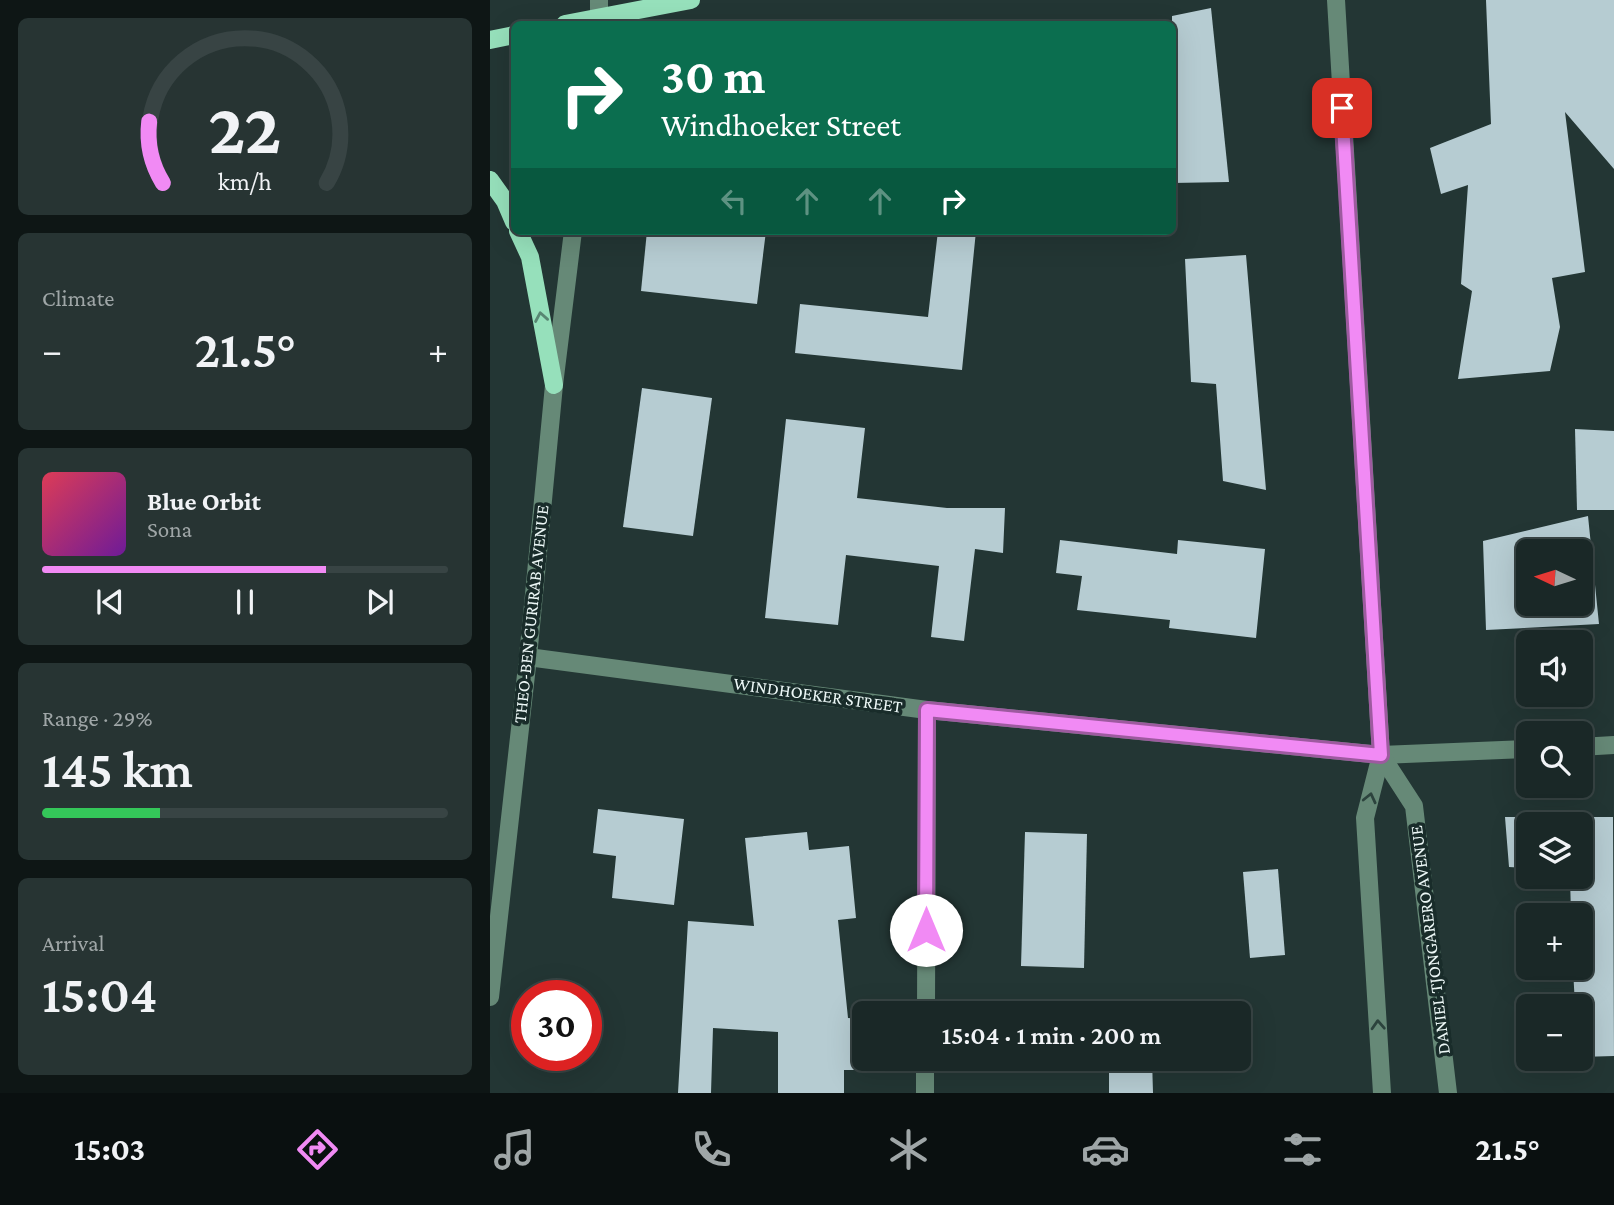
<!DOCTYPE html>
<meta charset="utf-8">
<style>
body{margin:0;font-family:"Crimson Pro",serif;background:#273433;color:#f1f3f6;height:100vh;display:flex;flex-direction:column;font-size:26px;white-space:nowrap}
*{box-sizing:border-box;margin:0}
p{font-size:23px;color:#9fa6a7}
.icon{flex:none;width:38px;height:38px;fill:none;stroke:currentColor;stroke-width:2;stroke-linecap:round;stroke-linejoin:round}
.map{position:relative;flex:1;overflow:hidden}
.sheet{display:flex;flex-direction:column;gap:18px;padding:18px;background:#0e1615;width:490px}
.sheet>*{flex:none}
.guide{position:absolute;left:21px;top:21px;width:665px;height:214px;border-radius:10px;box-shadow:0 7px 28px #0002,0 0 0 2px #384444;background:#0b6e4f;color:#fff;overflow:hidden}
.needle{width:46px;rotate:274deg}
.controls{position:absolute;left:1026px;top:539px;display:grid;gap:14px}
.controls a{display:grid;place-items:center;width:77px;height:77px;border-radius:10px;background:#1a2827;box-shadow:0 7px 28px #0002,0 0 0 2px #384444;font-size:35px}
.speed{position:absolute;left:21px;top:980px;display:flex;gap:14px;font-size:35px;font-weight:700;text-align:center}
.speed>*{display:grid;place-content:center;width:91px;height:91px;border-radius:50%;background:#1a2827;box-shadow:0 7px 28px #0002,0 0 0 2px #384444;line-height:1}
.speed .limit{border:10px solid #d22;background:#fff;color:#111}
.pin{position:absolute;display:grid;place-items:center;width:60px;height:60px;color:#fff;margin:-30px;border-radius:14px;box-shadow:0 4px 10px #0006}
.me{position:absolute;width:77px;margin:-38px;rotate:0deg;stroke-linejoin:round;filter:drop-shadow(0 0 5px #0008)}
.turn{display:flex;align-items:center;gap:24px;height:147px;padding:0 35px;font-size:32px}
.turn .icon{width:91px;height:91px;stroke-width:2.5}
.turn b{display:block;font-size:49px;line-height:60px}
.lanes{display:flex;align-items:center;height:66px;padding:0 35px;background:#0003;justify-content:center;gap:35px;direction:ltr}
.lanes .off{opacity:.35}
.big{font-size:52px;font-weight:600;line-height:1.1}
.sheet .widget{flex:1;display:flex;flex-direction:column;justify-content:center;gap:10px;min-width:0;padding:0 24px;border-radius:10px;background:#273433}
.sheet .dial{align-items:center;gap:0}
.dial svg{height:182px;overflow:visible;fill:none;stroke:#384444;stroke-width:7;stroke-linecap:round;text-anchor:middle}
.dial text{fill:#f1f3f6;stroke:none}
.song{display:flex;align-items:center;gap:21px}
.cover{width:84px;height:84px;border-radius:10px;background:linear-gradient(135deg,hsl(350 70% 55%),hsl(280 70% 35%))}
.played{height:7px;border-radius:4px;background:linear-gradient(90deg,#f18af4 70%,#384444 70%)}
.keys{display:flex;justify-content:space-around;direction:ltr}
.heat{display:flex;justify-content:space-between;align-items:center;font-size:38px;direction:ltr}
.charge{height:10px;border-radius:5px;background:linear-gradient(90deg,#34c759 29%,#384444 0)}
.trip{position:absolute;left:362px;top:1001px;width:399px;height:70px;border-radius:10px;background:#1a2827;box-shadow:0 7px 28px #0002,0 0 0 2px #384444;font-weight:600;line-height:70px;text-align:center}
.tabs{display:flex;height:112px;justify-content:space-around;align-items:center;background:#0a1010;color:#9fa6a7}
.tabs .icon{width:49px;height:49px}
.tabs .selected{color:#f18af4}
.tabs b{font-size:32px;color:#f1f3f6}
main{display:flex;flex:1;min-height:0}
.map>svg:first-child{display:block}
.building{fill:#b6ccd2;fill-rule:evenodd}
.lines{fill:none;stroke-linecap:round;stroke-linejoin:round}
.minor{stroke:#668977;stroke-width:18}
.major{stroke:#96e0bb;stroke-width:18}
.oneway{stroke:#588672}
.oneway2{stroke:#2c433d}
.route-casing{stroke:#9d5a9f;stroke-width:18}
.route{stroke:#f18af4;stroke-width:12}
.labels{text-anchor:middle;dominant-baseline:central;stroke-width:7;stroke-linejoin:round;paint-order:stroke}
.street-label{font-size:18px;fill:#ecf7f6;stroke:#192c2a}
</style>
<main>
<section class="sheet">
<div class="widget dial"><svg viewBox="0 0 100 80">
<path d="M14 69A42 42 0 1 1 86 69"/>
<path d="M14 69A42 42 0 0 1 8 42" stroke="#f18af4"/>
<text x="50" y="56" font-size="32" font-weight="700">22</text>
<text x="50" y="72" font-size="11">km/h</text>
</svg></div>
<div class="widget"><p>Climate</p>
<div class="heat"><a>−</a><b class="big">21.5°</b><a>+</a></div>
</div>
<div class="widget">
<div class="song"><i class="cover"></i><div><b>Blue Orbit</b><p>Sona</p></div></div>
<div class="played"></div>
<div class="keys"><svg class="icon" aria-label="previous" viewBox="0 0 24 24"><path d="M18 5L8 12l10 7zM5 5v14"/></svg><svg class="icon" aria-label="pause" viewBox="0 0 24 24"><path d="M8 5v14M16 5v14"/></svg><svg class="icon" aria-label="next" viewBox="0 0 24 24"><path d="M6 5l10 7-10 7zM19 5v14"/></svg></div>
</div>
<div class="widget"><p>Range · 29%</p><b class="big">145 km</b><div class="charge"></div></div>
<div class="widget"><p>Arrival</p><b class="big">15:04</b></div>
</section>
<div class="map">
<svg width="1124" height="1093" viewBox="0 0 1124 1093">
<rect width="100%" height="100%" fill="#233634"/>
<!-- building -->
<g class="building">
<polygon points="996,0 1124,0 1124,169 1075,112 1095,272 1062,278 1070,327 1060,371 968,379 982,291 971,284 978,185 951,194 940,148 1001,124"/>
<polygon points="721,8 739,182 682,183 682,16"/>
<polygon points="157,231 276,231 267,304 151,291"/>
<polygon points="448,231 486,231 472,370 305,353 310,304 438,317"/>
<polygon points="756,255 776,490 733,481 726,384 701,382 695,259"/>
<polygon points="152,388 222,398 203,536 133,527"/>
<polygon points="296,419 375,428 367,498 457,508 515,508 513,553 485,549 474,641 441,637 449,566 356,555 348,625 275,618"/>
<polygon points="1085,429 1124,431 1124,510 1087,510"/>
<path d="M1098,516L1109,624L996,630L993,541ZM1038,551H1090V604H1038Z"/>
<polygon points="570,540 687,554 688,540 775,549 766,638 679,628 680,620 587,610 592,576 566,573"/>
<polygon points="108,809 194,819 184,905 122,898 126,856 103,853"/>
<polygon points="1015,817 1123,817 1124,1056 1090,1057 1090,1006 1085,1006 1083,968 1090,968 1090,915 1081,915 1080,877 1090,877 1090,824 1038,824 1038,868 1019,867"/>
<polygon points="317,832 319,850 359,846 366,918 348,920 358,1018 374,1019 371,1070 354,1070 354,1093 288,1093 288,1032 223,1028 221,1093 188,1093 198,921 264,926 255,838"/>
<polygon points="535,832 597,834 594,968 531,966"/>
<polygon points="788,869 795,955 760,958 753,872"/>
<polygon points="619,1059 662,1059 663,1093 619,1093"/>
</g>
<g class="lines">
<!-- minor -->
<g class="minor">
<polyline points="109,0 109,24"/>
<polyline points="846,0 891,755 875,818 892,1093"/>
<polyline points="38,657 437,710 891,755 1038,749"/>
<polyline points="1090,747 1124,745"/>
<polyline points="891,755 924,806 958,1093"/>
<polyline points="0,997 38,657 64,385 83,231"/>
<polyline points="436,1013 437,710"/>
<polyline points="435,1093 435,1059"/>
</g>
<!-- major -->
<g class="major">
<polyline points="75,24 201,0"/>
<polyline points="0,40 24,35"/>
<polyline points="0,180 15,201 24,222"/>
<polyline points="28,231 40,257 64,385"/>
</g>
</g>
<!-- one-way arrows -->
<defs><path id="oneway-chevron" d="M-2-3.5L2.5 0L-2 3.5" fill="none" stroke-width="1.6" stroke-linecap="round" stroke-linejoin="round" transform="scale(1.75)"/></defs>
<use class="oneway" href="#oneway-chevron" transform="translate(51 317) rotate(-100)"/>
<g class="oneway2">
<use href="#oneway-chevron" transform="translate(880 798) rotate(-77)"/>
<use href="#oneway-chevron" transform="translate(888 1025) rotate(-93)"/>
</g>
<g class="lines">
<!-- route casing -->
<g class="route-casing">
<polyline id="route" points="436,930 437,710 891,755 852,108"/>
</g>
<!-- route -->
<use href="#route" class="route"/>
</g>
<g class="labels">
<!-- street labels -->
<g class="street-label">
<text transform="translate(41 614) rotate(-84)">THEO-BEN GURIRAB AVENUE</text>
<text transform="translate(328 695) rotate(8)">WINDHOEKER STREET</text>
<text transform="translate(940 940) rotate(-97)">DANIEL TJONGARERO AVENUE</text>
</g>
</g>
</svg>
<div class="controls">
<a><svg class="needle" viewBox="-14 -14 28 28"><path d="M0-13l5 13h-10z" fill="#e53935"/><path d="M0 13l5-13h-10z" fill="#9fa6a7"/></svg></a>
<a><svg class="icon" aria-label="sound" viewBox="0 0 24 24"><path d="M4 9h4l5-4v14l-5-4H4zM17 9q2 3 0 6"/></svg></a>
<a><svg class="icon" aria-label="search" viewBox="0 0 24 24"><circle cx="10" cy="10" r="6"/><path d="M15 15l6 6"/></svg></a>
<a><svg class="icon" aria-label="layers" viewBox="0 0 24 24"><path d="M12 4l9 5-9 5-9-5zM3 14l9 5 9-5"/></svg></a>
<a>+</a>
<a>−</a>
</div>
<div class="speed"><div class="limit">30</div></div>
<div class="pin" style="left:852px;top:108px;background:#d93025"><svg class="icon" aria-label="arrive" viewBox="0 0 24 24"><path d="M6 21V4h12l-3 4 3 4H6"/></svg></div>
<svg class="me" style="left:436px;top:930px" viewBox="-20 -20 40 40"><circle r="19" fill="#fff"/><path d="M0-13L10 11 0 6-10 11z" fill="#f18af4"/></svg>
<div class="trip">15:04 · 1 min · 200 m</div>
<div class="guide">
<div class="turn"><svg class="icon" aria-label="right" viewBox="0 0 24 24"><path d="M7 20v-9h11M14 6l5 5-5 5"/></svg><div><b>30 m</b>Windhoeker Street</div></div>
<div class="lanes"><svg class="icon off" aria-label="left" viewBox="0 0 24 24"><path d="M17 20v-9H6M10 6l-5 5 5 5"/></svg><svg class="icon off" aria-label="ahead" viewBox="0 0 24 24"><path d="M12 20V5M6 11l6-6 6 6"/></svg><svg class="icon off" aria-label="ahead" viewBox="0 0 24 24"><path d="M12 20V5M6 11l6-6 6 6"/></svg><svg class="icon" aria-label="right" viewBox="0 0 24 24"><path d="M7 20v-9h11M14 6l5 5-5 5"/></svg></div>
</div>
</div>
</main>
<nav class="tabs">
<b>15:03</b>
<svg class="icon selected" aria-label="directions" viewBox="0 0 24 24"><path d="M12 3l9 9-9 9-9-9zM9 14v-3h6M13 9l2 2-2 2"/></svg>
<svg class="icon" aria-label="music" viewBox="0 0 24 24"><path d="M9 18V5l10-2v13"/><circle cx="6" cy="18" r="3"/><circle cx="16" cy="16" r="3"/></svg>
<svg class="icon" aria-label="phone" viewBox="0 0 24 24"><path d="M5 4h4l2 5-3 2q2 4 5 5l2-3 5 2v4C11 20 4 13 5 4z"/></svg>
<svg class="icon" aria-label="climate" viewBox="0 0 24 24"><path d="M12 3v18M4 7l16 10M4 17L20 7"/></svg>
<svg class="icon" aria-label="car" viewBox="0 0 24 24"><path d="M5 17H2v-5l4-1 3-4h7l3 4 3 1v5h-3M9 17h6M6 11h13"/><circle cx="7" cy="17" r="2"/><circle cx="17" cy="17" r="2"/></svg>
<svg class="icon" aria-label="filters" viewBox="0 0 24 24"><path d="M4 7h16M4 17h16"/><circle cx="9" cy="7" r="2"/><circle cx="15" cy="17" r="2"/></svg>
<b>21.5°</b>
</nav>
